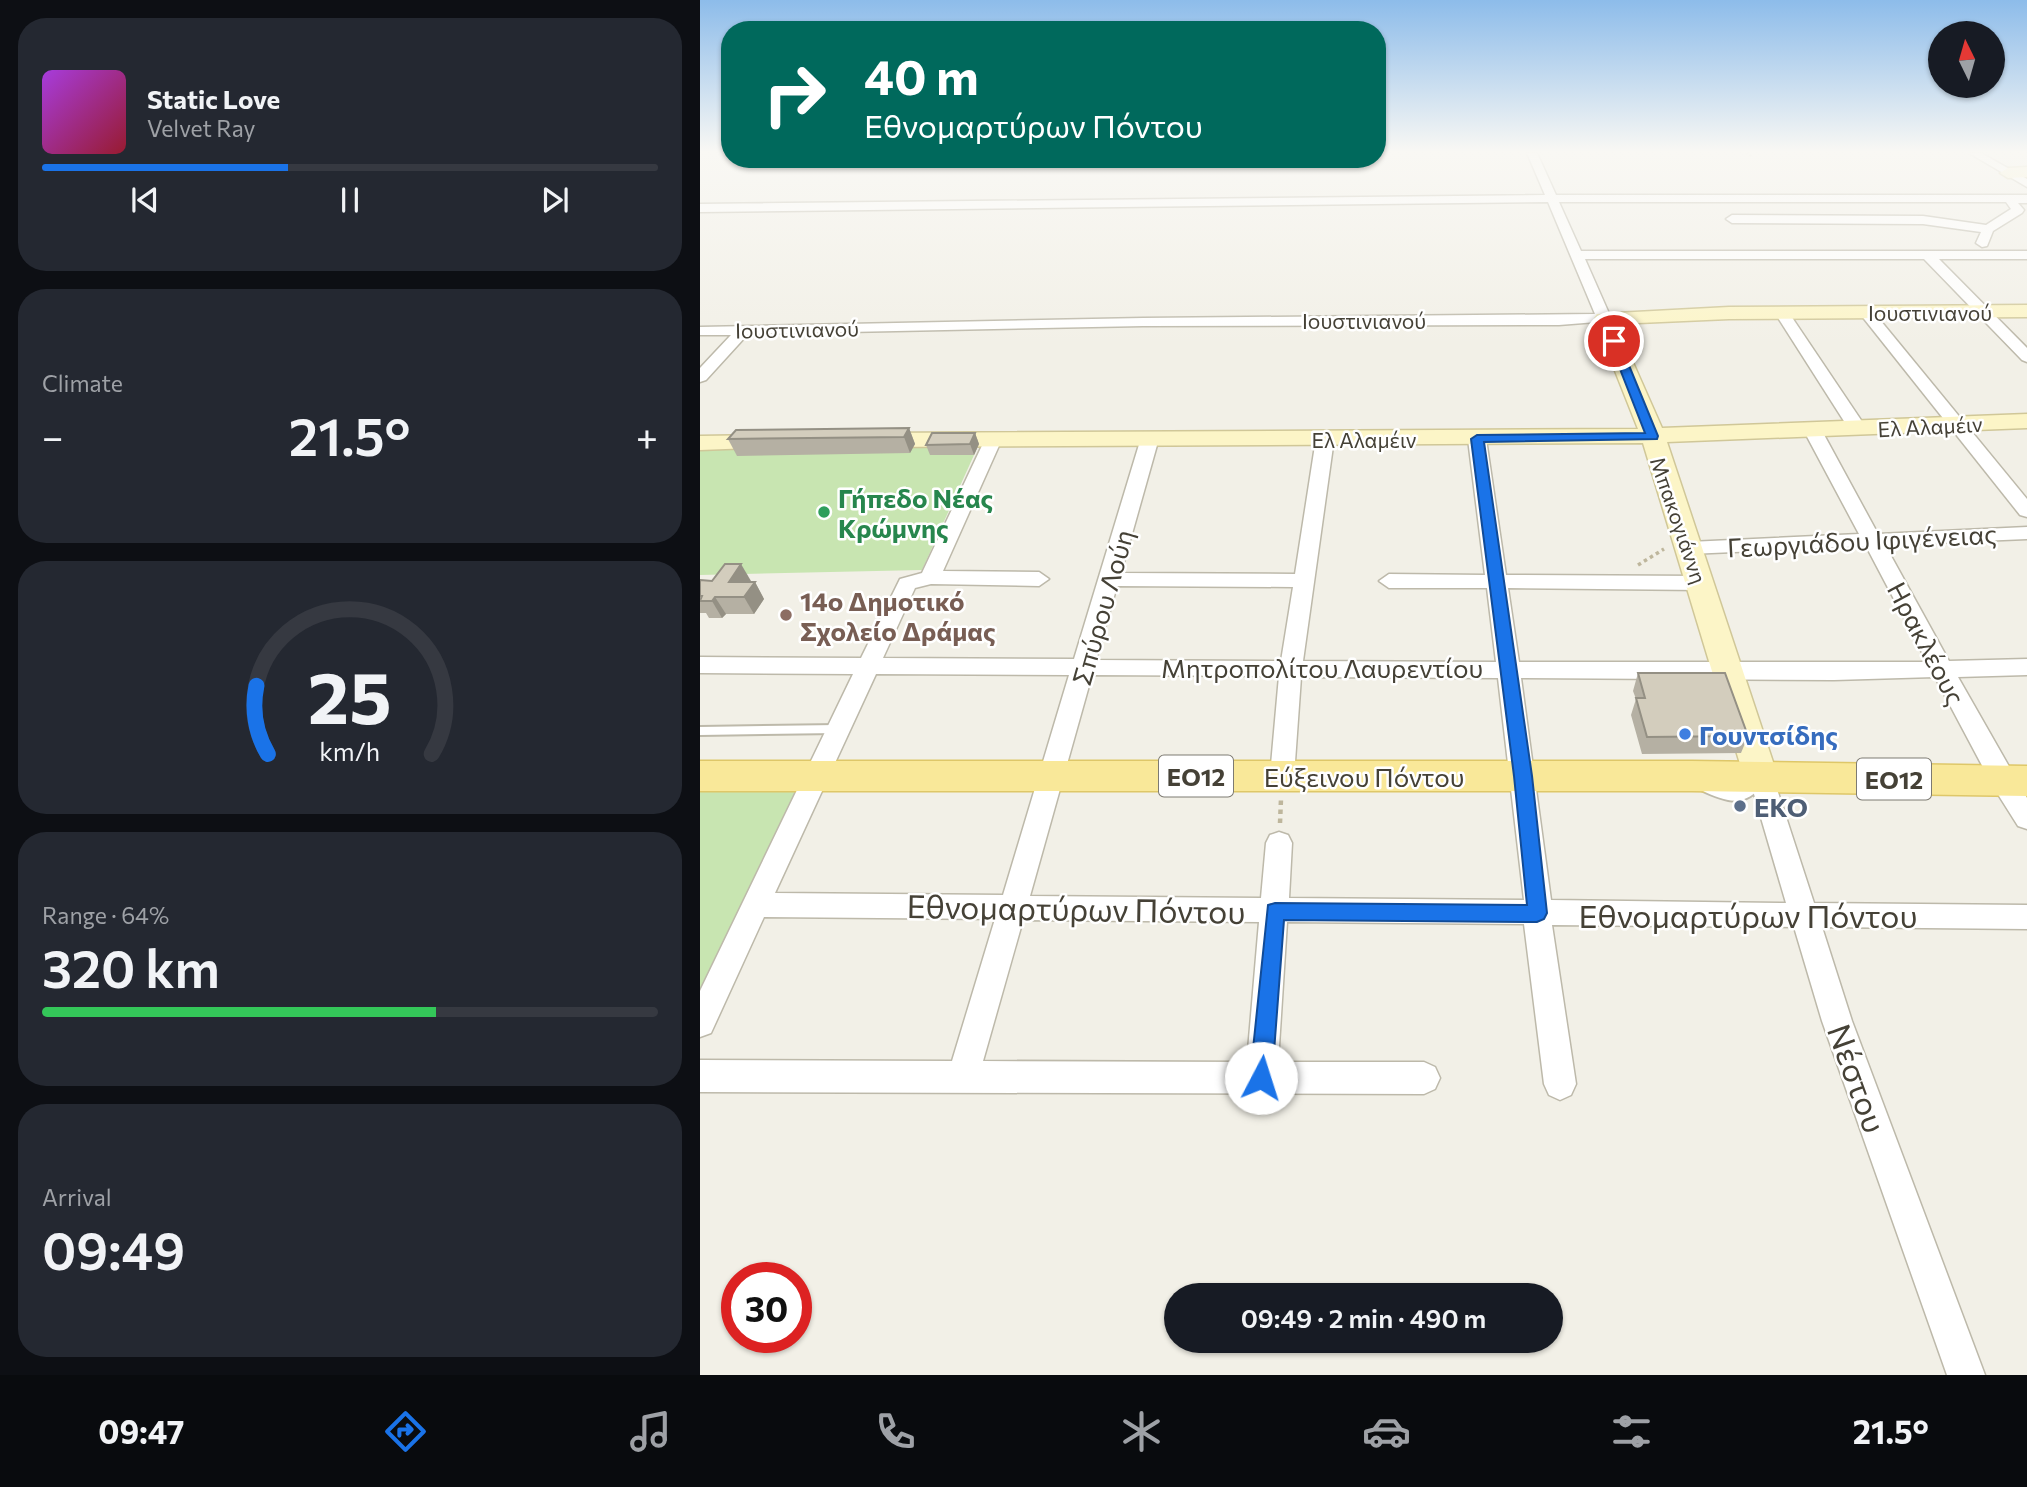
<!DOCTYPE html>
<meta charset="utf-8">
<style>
body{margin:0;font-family:Commissioner,sans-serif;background:#242831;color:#f1f3f6;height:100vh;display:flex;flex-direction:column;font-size:26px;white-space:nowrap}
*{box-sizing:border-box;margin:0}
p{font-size:23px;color:#9ea1a6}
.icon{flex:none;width:38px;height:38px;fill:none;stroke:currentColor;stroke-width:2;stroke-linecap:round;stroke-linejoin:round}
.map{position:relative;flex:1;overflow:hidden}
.sheet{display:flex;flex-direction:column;gap:18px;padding:18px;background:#0d0f14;width:700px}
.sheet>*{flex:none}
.hud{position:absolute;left:21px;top:21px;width:665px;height:147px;border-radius:28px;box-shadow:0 2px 5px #0004;background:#00695c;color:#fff;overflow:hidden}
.needle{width:46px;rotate:355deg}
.buttons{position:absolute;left:1228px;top:21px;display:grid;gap:14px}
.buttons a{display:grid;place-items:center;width:77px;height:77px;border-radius:50%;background:#171b24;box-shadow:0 2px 5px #0004;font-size:35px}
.speed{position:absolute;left:21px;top:1262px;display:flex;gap:14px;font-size:35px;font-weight:700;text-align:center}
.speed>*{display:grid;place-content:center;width:91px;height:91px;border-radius:50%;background:#171b24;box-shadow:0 2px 5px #0004;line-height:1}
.speed .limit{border:10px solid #d22;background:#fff;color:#111}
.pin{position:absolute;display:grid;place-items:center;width:60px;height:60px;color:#fff;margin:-30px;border:4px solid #fff;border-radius:50%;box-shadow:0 2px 7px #0007}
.me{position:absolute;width:77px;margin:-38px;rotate:5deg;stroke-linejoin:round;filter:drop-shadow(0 0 5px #0008)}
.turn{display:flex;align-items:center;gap:24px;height:147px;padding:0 28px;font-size:32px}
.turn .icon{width:91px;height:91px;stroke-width:2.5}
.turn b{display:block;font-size:49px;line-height:60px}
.big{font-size:52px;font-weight:600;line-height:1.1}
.sheet .widget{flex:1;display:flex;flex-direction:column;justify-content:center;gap:10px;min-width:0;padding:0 24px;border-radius:28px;background:#242831}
.sheet .dial{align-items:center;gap:0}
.dial svg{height:182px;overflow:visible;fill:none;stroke:#363941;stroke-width:7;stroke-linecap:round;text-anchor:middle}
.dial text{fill:#f1f3f6;stroke:none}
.song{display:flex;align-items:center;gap:21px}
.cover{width:84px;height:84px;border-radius:10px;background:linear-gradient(135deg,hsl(280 70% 55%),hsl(350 70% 35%))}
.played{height:7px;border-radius:4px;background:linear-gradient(90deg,#1a73e8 40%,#363941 40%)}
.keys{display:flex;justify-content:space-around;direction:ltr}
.heat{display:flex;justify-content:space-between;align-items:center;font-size:38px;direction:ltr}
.charge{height:10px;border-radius:5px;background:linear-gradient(90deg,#34c759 64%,#363941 0)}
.trip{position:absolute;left:464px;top:1283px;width:399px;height:70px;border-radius:35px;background:#171b24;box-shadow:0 2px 5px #0004;font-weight:600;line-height:70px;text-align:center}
.menu{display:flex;height:112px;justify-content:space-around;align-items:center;background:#090b0e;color:#9ea1a6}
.menu .icon{width:49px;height:49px}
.menu .current{color:#1a73e8}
.menu b{font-size:32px;color:#f1f3f6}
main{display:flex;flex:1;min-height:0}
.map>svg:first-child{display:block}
.green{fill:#c8e5b1}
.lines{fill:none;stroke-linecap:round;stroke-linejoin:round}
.lane-casing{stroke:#bdb9aa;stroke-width:4}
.street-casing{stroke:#bdb9aa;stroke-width:3}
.secondary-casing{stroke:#d0c798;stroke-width:3}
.primary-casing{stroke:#dec769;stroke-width:3}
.path-far2{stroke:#beb69c;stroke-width:2;stroke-dasharray:2 2;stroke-linecap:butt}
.path-far1{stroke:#beb69c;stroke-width:3.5;stroke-dasharray:3.5 3.5;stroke-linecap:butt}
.path{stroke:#beb69c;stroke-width:4.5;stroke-dasharray:4.5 4.5;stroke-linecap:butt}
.lane{fill:#fff;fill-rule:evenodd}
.street{fill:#fff;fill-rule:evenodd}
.secondary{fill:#fcf5c7;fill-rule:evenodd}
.primary{fill:#f9e899;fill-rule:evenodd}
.wall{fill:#b5b0a3}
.shaded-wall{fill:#949084}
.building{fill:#d3cdbd;stroke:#949084;stroke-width:2}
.route{fill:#1a73e8;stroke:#114b97;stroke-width:2}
.leisure-dot{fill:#2e9e5b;stroke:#fff;stroke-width:2.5}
.education-dot{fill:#8d6e63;stroke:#fff;stroke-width:2.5}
.shop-dot{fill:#3f7fe0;stroke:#fff;stroke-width:2.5}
.service-dot{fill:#5c6f8a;stroke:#fff;stroke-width:2.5}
.labels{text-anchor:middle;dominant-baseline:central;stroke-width:5;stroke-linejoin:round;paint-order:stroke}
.far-street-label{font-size:21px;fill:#454136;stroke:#fff}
.shield{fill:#fff;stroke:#7d7a72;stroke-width:2}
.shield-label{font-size:24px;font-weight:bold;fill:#454136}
.leisure-label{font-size:26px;font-weight:bold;fill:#27864d;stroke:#fff;text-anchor:start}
.street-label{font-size:26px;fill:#454136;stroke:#fff}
.education-label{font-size:26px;font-weight:bold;fill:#785e54;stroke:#fff;text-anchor:start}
.shop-label{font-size:26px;font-weight:bold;fill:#366cbe;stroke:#fff;text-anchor:start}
.service-label{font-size:26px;font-weight:bold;fill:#4e5e75;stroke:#fff;text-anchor:start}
.near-street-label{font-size:32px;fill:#454136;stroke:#fff}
</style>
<main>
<section class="sheet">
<div class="widget">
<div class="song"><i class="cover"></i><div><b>Static Love</b><p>Velvet Ray</p></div></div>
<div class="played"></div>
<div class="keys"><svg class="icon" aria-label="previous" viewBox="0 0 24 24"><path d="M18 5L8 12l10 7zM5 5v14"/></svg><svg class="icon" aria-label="pause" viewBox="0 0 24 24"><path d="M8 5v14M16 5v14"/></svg><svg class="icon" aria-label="next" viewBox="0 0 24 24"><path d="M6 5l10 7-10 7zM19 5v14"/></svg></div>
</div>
<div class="widget"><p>Climate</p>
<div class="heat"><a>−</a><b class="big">21.5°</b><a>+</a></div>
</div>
<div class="widget dial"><svg viewBox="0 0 100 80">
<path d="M14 69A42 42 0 1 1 86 69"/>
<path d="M14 69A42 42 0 0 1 9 39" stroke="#1a73e8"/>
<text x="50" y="56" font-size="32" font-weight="700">25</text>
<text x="50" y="72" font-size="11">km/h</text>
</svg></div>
<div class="widget"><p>Range · 64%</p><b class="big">320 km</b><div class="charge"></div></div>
<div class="widget"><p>Arrival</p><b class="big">09:49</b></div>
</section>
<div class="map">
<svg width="1327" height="1375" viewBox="0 0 1327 1375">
<rect width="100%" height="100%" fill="#f2f0e7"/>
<!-- green -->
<g class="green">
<polygon points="279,444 222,570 0,575 0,447"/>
<polygon points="0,791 104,791 0,1003"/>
</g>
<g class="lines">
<!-- lane casing -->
<g class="lane-casing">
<g id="lane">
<polygon points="138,725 142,726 143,729 142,732 138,733 0,735 0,727"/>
<path d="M1058,777L1062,779L1064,782C1046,809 1026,802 1001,790L999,787L1001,784L1005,782L1023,790H1043L1054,779Z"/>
</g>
</g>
<!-- street casing -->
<g class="street-casing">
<g id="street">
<polygon points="827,153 837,153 856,195 1327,195 1327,203 1318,203 1324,210 1322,213 1293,231 1287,246 1282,247 1276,243 1281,232 1223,224 1032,223 1026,219 1032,215 1223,216 1286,225 1311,209 1306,202 859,202 881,251 1327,251 1327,259 1239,259 1327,348 1327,362 1322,360 1224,259 885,259 911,318 909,321 859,325 443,326 48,334 6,380 0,382 0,368 31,335 0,335 0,327 443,318 895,314 848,202 0,212 0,204 845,195"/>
<polygon points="1269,153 1281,153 1327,179 1327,187"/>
<polygon points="1166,308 1171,309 1327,499 1327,517 1320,515 1161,315 1161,309"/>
<polygon points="1082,309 1087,310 1167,429 1164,433 1152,433 1149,429 1075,313"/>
<path d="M1113,426L1122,431L1178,534L1327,527V539L1185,545L1249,661L1327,659V675L1258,677L1327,798V829L1318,826L1294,788L1235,677L1134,680L821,678L851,900L1086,903L1049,777L1052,770L1061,767L1070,770L1073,777L1114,903L1327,905V929L1122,927L1152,1021L1285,1375H1247L1122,1021L1094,927L852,925L876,1084L871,1095L860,1100L849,1095L844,1084L824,924L587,922L578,1062H724L735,1067L740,1078L735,1089L724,1094L0,1092V1060L252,1061L295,919L64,917L11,1033L0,1037V991L153,674L0,673V657L161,658L200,579L222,573L287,435L293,434L302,439L243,571L339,572L349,579L339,586L231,584L215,588L183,658L374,659L441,438L450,433L459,438L421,573L595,574L616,439L625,434L634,439L603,661L796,662L787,588H689L679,581L689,574L785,575L768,439L777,434L786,439L806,575L1001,576L1011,583L1001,590L808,588L819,662H1227L1166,546L989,554L979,548L989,542L1159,534L1104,431ZM417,586L593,587L581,661L396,660ZM176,674L369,675L303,895L75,893ZM392,675L579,676L570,776L573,783L582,786L591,783L594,776L601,677L798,678L824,900L589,898L592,843L588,835L579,832L570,835L566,843L561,898L330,896ZM323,920L559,922L547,1062L283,1061Z"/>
</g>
</g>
<!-- secondary casing -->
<g class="secondary-casing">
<g id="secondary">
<polygon points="1327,167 1327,177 1308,178 1300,173 1308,168"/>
<polygon points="1327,305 1327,317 1029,319 916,324 962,428 1327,414 1327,428 967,442 1078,777 1073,786 1061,790 1049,786 1044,777 943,443 173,447 165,445 161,440 165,435 173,433 938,429 894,318 897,314 1029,307"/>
<polygon points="72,435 80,437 84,442 80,447 0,450 0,436"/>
</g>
</g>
<!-- primary casing -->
<g class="primary-casing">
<polygon id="primary" points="0,761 992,761 1327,766 1327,796 992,791 0,791"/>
</g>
<!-- path-far2 -->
<polyline class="path-far2" points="1046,153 1051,156"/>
<!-- path-far1 -->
<polyline class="path-far1" points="938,565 964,549"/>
<!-- path -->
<polyline class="path" points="580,823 581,799"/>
<!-- lane -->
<use href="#lane" class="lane"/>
<!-- street -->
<use href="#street" class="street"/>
<!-- secondary -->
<use href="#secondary" class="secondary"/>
<!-- primary -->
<use href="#primary" class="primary"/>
</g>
<!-- wall -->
<g class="wall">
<polygon points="209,428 215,444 210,453 37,456 28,439"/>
<polygon points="275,433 279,444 274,455 230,455 226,445"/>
<polygon points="0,580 55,582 64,599 54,614 26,614 22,618 9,618 6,613 0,613"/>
<polygon points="938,673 1048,736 1041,753 942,754 931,715 936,699 933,691"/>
</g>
<!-- shaded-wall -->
<g class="shaded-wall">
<polygon points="209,428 215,444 210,453 204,437"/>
<polygon points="275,433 279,444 274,455 270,444"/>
<polygon points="41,564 51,581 40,597 29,582"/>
<polygon points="55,582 64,599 54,614 44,597"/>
<polygon points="15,597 26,614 22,618 12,601"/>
</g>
<!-- building -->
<g class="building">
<polygon points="209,428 204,437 28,439 36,430"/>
<polygon points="232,433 275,433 270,444 226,445"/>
<polygon points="25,564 41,564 29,582 55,582 44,597 15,597 12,601 0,601 2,596 0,596 0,580 12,581"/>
<polygon points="938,673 1025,673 1048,736 947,737 936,698 945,698"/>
</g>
<!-- sky -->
<linearGradient id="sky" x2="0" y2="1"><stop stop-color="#8dbcea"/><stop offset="0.44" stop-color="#f9f8f4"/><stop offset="1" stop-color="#f9f8f4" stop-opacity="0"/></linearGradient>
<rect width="1327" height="345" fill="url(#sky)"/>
<!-- route -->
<polygon class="route" points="914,338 919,341 958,436 957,439 784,442 832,776 847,913 844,919 837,922 584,920 572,1078 568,1085 561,1089 553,1085 550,1078 568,905 575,903 827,905 814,776 771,439 777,435 945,433 909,341"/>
<!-- markers -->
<circle class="leisure-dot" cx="124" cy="512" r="7"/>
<circle class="education-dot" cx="86" cy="615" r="7"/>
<circle class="shop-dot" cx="985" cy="734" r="7"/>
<circle class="service-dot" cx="1040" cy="806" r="7"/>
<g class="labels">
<!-- far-street labels -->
<g class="far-street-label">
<text x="1230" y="312">Ιουστινιανού</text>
<text x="664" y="320">Ιουστινιανού</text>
<text transform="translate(97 329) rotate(-1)">Ιουστινιανού</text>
<text transform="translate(1230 426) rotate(-3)">Ελ Αλαμέιν</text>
<text x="664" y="439">Ελ Αλαμέιν</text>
<text transform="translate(979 520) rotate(71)">Μπακογιάννη</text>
</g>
<!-- shield labels -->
<g class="shield">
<rect x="459" y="755.5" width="74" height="41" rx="5"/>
<rect x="1157" y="758.5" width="74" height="41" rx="5"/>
</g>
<g class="shield-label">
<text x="496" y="776">ΕΟ12</text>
<text x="1194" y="779">ΕΟ12</text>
</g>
<!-- leisure labels -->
<g class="leisure-label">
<text x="138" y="497">Γήπεδο Νέας<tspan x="138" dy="30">Κρώμνης</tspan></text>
</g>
<!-- street labels -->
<g class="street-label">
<text transform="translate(1162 540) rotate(-3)">Γεωργιάδου Ιφιγένειας</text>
<text transform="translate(402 607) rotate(-74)">Σπύρου Λούη</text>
<text transform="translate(1227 643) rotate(62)">Ηρακλέους</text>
<text x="622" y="667">Μητροπολίτου Λαυρεντίου</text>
<text x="664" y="776">Εύξεινου Πόντου</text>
</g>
<!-- education labels -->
<g class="education-label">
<text x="100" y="600">14ο Δημοτικό<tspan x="100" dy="30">Σχολείο Δράμας</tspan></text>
</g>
<!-- shop labels -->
<g class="shop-label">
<text x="999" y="734">Γουντσίδης</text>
</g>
<!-- service labels -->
<g class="service-label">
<text x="1054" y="806">EKO</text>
</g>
<!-- near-street labels -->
<g class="near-street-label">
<text transform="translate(376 908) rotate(1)">Εθνομαρτύρων Πόντου</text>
<text x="1048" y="915">Εθνομαρτύρων Πόντου</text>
<text transform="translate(1158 1078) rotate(70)">Νέστου</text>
</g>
</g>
</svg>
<div class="buttons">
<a><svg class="needle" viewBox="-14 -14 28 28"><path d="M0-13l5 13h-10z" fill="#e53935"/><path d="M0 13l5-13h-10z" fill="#9ea1a6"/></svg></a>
</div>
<div class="speed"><div class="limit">30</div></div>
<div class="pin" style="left:914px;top:341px;background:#d93025"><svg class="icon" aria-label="arrive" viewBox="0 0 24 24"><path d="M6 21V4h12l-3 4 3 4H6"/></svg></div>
<svg class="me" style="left:561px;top:1078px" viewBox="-20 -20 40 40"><circle r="19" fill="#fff"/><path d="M0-13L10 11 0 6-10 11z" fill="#1a73e8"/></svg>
<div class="trip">09:49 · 2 min · 490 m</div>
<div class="hud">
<div class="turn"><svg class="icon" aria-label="right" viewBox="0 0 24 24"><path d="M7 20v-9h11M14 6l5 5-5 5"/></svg><div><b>40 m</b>Εθνομαρτύρων Πόντου</div></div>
</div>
</div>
</main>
<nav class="menu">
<b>09:47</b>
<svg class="icon current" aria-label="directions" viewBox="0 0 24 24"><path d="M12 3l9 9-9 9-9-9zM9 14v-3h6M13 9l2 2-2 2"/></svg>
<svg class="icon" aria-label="music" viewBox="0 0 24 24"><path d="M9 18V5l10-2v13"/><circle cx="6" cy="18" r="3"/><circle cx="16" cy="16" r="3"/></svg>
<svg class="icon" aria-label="phone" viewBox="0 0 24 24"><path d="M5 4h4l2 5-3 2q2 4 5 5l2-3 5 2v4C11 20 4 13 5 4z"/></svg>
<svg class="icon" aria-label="climate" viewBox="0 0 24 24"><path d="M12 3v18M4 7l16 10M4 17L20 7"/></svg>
<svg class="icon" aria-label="car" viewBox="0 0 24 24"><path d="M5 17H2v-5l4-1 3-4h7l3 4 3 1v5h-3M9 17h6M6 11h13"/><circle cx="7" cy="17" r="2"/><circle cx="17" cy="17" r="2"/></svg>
<svg class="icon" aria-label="filters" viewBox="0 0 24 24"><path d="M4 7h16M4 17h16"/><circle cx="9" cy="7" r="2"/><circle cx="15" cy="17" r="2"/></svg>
<b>21.5°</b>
</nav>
